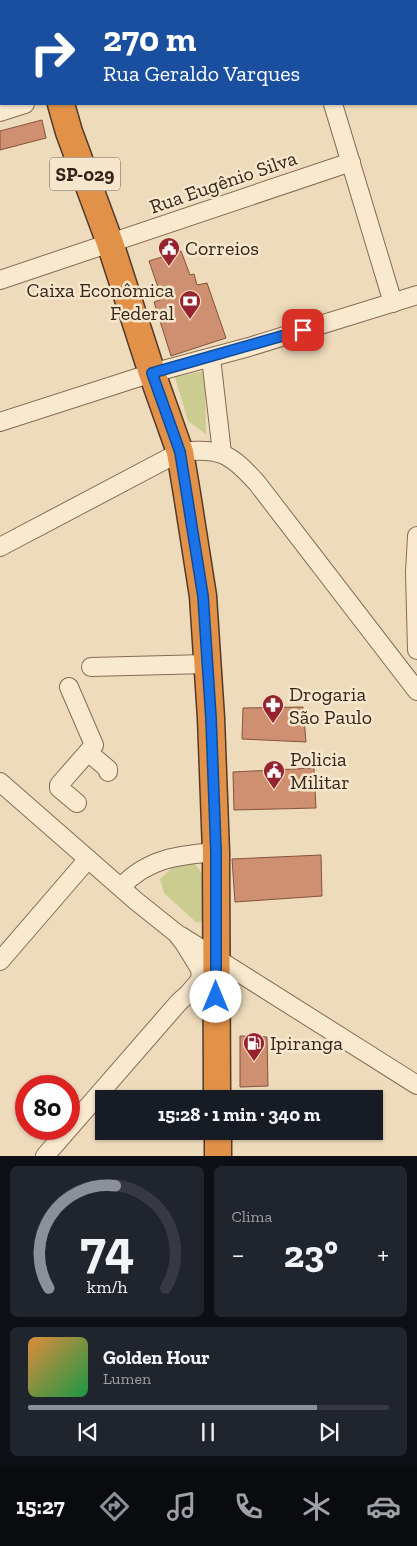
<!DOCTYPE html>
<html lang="pt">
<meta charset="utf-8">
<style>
body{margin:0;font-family:"Zilla Slab",serif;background:#20242c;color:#f1f3f6;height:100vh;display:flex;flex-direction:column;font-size:19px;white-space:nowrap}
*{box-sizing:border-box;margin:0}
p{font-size:16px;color:#9ea1a6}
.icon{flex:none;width:28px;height:28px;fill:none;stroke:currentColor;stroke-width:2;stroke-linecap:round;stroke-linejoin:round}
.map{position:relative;height:1156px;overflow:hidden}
.details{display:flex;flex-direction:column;gap:10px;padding:10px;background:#0d0f14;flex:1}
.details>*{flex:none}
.guide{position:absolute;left:0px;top:0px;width:418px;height:105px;box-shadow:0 1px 4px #0004;background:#1a4fa0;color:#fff;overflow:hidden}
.speed{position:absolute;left:15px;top:1075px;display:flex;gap:10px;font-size:25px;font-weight:700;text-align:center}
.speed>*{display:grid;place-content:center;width:65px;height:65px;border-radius:50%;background:#171b24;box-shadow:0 1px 4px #0004;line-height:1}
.speed .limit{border:8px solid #d22;background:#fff;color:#111}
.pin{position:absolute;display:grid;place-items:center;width:42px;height:42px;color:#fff;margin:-21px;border-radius:10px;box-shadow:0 2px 8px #0006}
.me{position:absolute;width:55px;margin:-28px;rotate:0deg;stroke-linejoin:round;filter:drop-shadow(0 0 4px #0008)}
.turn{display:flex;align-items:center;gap:18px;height:105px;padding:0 20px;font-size:22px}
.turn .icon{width:65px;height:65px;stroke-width:2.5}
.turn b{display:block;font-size:35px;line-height:42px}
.big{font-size:38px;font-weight:700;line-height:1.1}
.details .widget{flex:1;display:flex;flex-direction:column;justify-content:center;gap:8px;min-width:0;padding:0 18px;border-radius:8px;background:#20242c}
.details .dial{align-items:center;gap:0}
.dial svg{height:130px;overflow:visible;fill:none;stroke:#363941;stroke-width:7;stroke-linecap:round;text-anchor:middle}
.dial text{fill:#f1f3f6;stroke:none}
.song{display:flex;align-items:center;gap:15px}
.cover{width:60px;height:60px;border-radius:8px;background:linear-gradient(135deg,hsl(30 70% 55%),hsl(140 70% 35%))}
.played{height:5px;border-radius:2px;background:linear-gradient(90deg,#8c9099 80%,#363941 80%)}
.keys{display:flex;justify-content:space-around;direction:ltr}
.heat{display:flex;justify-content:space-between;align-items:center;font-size:28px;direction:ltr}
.details .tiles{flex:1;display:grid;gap:10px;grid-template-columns:1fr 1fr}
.widget:last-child{grid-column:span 2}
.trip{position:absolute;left:95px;top:1090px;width:288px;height:50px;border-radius:0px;background:#171b24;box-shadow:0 1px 4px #0004;font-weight:700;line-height:50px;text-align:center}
.tab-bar{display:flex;height:80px;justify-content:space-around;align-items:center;background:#090b0e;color:#9ea1a6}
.tab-bar .icon{width:35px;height:35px}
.tab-bar .current{color:#8c9099}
.tab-bar b{font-size:22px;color:#f1f3f6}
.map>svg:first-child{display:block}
.green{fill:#cacc90}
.building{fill:#ce9070;stroke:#85533b}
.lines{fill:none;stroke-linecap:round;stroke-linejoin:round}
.minor-casing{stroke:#866b55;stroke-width:20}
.highway-casing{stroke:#533a2a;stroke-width:29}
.minor{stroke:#f9e9cf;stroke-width:18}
.highway{stroke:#e29248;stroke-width:26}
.route-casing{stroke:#114b97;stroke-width:12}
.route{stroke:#1a73e8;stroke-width:9}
.labels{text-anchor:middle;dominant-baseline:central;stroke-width:5;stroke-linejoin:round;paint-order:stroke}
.shield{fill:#f6e6cb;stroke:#6e5f50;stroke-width:1}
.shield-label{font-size:19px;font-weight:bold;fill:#34251b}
.street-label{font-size:20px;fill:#34251b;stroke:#f6e6cb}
.poi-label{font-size:20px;fill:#34251b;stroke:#f6e6cb;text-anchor:start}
</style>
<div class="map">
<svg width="417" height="1156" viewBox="0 0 417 1156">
<rect width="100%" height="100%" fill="#eedbbc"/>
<!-- green -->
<g class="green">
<polygon points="205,371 206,434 188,421 175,377"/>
<polygon points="194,863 202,873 205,920 197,923 164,893 160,879 172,868"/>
</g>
<!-- building -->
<g class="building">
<polygon points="42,120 46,138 0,150 0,131"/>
<polygon points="181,251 190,275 194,274 197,285 207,283 226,338 171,356 154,302 162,299 149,261"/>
<polygon points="303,707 306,742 242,739 243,708"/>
<polygon points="314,768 316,808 234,810 233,772"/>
<polygon points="321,855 322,896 235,902 232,859"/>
<polygon points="240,1036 267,1037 268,1086 240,1087"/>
</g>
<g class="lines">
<!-- minor casing -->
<g class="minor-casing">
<g id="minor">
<polyline points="201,0 201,1"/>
<polyline points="345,1 349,0"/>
<polyline points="333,104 393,303"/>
<polyline points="0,112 25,104"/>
<polyline points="0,280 351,162"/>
<polyline points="211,358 222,453"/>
<polyline points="0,422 152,373 249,347 417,295"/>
<polyline points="417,536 415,572 417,650"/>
<path d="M0,547L180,452C220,447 231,454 257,483L417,691"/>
<polyline points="91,667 206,664"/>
<polyline points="69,687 94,745 59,785 59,788 77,803"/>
<polyline points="88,752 108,769 108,772"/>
<polyline points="0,782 136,901 176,933 184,943 200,969 201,979 188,994 179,1002 45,1156"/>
<path d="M121,887C148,858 179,855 216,852"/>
<polyline points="181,936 417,1085"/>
<polyline points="0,961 88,859"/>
</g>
</g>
<!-- highway casing -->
<g class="highway-casing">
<g id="highway">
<polyline points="29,0 29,1"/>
<polyline points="61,104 69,132 110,243 152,373 180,452 187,494 203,596 211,718 216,852 217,1099"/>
<polyline points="218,1131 218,1156"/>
</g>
</g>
<!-- minor -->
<use href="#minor" class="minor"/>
<!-- highway -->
<use href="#highway" class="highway"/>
</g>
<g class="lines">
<!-- route casing -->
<g class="route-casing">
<polyline id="route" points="216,997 216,852 211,718 203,596 180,452 152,373 303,330"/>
</g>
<!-- route -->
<use href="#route" class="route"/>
</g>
<!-- icons -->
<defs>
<g id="civic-pin" transform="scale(1.125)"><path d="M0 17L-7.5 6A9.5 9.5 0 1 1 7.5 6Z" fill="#96242e" stroke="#f6e6cb"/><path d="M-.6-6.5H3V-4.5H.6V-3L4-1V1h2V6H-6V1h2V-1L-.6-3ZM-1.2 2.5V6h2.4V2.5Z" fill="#fff"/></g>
<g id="bank-pin" transform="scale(1.125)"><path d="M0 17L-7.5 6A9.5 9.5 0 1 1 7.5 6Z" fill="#96242e" stroke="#f6e6cb"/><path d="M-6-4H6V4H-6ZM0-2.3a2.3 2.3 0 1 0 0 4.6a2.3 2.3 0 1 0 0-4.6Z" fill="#fff"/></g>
<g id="pharmacy-pin" transform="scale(1.125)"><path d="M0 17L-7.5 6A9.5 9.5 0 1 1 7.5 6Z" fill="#96242e" stroke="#f6e6cb"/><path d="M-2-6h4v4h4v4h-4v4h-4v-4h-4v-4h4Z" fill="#fff"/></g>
<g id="fuel-pin" transform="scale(1.125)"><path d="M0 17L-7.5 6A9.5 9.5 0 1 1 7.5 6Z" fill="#96242e" stroke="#f6e6cb"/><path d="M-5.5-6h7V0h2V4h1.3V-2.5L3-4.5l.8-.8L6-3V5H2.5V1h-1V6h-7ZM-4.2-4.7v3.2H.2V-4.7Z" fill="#fff"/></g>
</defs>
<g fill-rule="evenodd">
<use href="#civic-pin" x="169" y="248"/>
<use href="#bank-pin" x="190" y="301"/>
<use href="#pharmacy-pin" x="273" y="705"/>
<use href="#civic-pin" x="274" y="771"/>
<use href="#fuel-pin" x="254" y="1043"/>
</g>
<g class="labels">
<!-- shield labels -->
<rect class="shield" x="50" y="157.5" width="70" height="33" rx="4"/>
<g class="shield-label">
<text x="85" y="174">SP-029</text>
</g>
<!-- street labels -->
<g class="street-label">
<text transform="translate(223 182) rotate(-19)">Rua Eugênio Silva</text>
</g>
<!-- poi labels -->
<g class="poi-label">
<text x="185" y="248">Correios</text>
<text x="174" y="290" text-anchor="end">Caixa Econômica<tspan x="174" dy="23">Federal</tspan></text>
<text x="289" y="694">Drogaria<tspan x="289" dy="23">São Paulo</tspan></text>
<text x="290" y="759">Policia<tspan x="290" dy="23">Militar</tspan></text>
<text x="270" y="1043">Ipiranga</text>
</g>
</g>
</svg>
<div class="speed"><div class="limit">80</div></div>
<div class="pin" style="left:303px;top:330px;background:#d93025"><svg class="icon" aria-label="arrive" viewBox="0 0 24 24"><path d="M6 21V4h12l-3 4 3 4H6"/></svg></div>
<svg class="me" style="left:216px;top:997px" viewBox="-20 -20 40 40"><circle r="19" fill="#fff"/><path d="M0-13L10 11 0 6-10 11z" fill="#1a73e8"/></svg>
<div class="trip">15:28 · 1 min · 340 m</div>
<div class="guide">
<div class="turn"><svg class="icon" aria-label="right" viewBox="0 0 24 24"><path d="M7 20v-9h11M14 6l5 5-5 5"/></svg><div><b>270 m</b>Rua Geraldo Varques</div></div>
</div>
</div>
<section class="details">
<div class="tiles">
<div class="widget dial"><svg viewBox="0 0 100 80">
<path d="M14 69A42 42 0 1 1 86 69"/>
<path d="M14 69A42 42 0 0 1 55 6" stroke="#8c9099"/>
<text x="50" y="56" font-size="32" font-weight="700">74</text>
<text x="50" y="72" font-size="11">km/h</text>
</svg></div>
<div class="widget"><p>Clima</p>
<div class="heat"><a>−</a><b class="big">23°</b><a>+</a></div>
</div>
<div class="widget">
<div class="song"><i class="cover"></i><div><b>Golden Hour</b><p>Lumen</p></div></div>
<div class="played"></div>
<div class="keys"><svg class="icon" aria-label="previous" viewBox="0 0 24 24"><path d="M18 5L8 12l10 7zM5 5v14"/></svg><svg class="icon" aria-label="pause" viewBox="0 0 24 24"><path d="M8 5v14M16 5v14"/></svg><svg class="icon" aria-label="next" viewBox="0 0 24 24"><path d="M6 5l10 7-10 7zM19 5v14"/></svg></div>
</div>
</div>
</section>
<nav class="tab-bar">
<b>15:27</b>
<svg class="icon current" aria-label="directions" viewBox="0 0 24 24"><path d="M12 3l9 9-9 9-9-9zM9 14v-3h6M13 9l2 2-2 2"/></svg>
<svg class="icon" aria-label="music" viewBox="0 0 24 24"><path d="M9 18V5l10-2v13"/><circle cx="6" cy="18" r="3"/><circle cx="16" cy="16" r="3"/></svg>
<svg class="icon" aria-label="phone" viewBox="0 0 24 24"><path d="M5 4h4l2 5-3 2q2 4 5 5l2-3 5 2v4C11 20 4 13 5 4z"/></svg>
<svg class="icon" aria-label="climate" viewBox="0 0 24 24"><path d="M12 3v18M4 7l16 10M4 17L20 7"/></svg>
<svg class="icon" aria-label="car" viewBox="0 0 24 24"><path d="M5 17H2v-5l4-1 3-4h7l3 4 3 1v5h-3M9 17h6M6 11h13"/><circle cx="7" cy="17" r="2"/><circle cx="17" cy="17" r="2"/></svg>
</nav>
